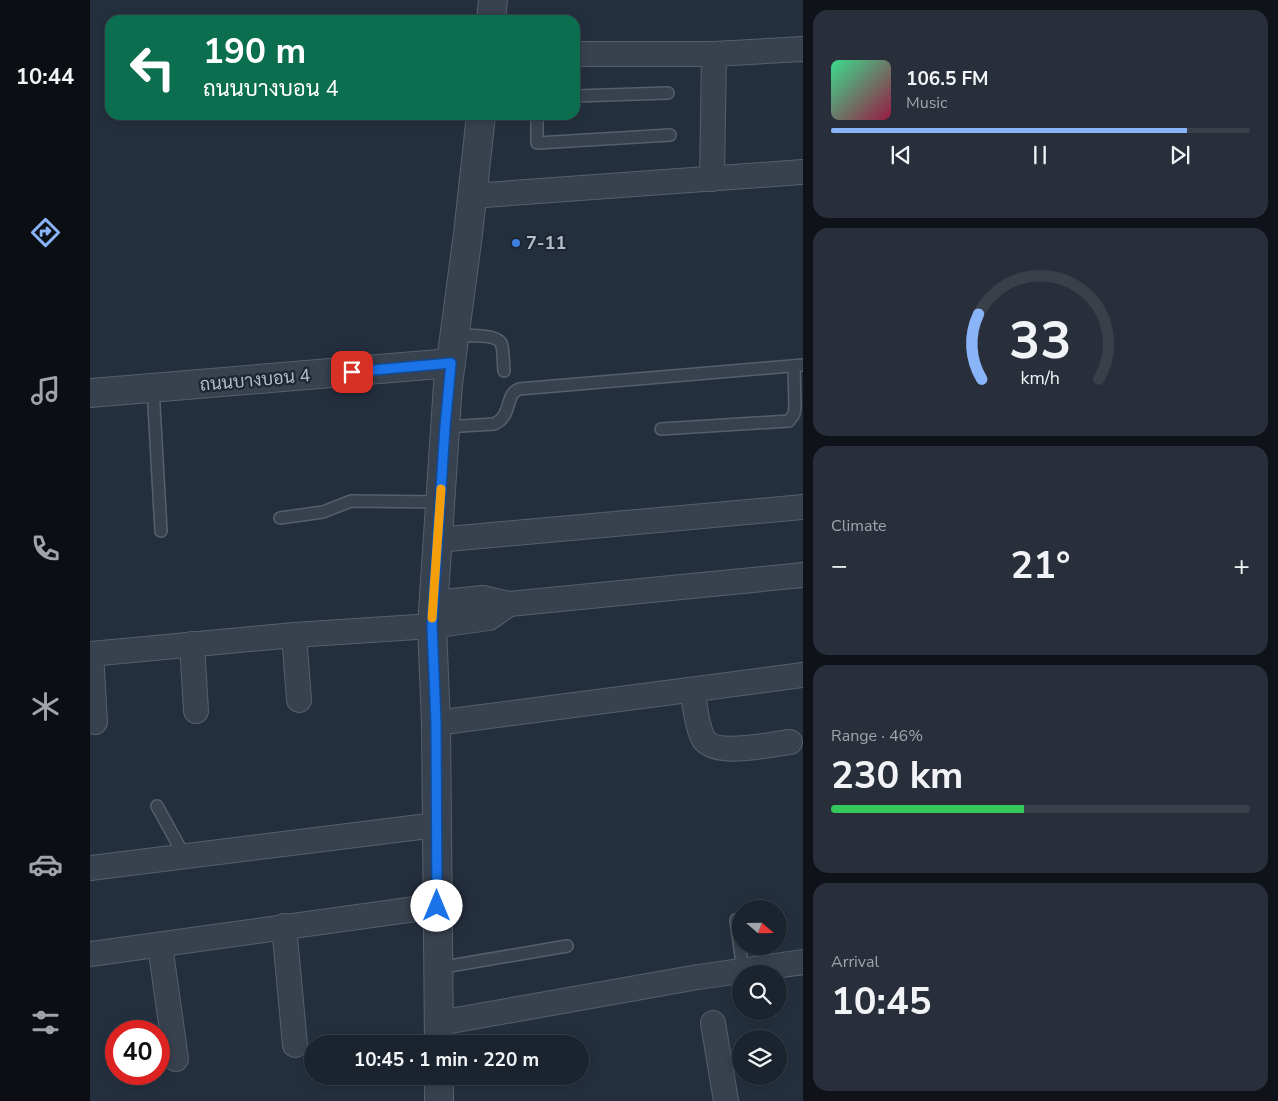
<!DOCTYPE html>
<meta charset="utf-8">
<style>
body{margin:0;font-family:"Nunito Sans",Sarabun,sans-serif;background:#282f3a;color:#f1f3f6;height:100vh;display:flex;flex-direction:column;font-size:19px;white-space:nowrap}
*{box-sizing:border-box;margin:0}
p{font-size:16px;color:#a0a4aa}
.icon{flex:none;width:28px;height:28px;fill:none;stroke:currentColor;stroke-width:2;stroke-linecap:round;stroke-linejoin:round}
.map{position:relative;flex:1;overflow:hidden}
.details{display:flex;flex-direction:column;gap:10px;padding:10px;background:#0f1319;width:475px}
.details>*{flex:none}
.banner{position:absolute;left:15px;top:15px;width:475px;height:105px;border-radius:15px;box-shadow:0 2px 8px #0003,0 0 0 1px #39404a;background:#0b6e4f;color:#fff;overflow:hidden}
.needle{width:32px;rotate:110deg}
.tools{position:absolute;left:642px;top:900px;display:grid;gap:10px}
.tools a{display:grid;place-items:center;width:55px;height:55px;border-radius:50%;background:#1b232e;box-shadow:0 2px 8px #0003,0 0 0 1px #39404a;font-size:25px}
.speed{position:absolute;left:15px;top:1020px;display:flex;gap:10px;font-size:25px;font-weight:700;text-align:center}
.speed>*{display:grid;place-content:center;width:65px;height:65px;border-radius:50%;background:#1b232e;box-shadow:0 2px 8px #0003,0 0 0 1px #39404a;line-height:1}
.speed .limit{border:8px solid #d22;background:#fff;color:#111}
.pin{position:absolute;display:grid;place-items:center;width:42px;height:42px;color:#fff;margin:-21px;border-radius:10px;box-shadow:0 2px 8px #0006}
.me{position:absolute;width:55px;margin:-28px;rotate:0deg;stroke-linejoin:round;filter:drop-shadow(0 0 4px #0008)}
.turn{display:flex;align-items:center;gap:18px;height:105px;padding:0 15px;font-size:22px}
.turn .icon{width:65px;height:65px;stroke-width:2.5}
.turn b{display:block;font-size:35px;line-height:42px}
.big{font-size:38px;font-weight:700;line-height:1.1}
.details .card{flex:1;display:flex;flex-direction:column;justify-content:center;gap:8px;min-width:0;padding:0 18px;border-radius:15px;background:#282f3a}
.details .dial{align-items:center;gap:0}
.dial svg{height:130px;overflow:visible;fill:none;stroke:#39404a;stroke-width:7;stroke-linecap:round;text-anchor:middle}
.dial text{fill:#f1f3f6;stroke:none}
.song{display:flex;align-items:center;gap:15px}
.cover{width:60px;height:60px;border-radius:8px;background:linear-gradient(135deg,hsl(150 70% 55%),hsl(340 70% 35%))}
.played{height:5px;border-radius:2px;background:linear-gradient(90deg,#8ab4f8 85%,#39404a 85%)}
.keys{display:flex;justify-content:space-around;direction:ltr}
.heat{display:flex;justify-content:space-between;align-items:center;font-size:28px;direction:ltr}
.charge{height:8px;border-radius:4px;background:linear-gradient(90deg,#34c759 46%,#39404a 0)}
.trip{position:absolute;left:214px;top:1035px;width:285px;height:50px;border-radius:25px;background:#1b232e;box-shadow:0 2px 8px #0003,0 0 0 1px #39404a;font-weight:700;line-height:50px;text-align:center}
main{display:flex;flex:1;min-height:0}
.dock{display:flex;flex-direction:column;width:90px;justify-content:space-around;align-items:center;background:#0b0e12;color:#a0a4aa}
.dock .icon{width:35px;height:35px}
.dock .selected{color:#8ab4f8}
.dock b{font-size:22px;color:#f1f3f6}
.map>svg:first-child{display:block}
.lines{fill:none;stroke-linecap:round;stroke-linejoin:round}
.service-casing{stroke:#565f6c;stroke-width:14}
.minor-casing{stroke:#565f6c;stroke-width:26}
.tertiary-casing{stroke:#565f6c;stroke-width:30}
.service{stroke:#38414e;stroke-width:11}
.minor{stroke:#38414e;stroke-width:24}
.tertiary{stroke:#38414e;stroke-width:28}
.route-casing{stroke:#114b97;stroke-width:12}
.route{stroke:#1a73e8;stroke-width:9}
.slow{stroke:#f59e0b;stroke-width:9}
.shop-dot{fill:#3f7fe0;stroke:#1d2633;stroke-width:2}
.labels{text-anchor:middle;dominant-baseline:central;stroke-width:4.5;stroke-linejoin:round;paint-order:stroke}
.poi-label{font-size:18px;font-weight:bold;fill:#b4bcc9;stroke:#1d2633;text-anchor:start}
.street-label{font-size:18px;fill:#b4bcc9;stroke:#1d2633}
</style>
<main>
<nav class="dock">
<b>10:44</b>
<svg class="icon selected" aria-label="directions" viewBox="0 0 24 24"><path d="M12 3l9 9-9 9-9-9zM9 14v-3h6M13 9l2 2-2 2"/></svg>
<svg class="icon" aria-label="music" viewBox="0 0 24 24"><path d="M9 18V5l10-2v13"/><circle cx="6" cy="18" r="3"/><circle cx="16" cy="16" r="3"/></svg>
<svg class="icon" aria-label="phone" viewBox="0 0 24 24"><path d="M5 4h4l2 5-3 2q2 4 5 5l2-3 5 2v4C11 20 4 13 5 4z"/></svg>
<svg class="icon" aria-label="climate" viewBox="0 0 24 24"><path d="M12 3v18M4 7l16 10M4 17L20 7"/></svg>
<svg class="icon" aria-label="car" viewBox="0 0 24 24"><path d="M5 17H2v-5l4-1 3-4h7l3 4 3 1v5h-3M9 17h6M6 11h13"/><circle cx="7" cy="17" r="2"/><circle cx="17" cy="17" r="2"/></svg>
<svg class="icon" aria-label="filters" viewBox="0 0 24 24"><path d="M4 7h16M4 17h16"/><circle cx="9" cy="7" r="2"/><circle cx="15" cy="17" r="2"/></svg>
</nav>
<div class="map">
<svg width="713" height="1101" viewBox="0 0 713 1101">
<rect width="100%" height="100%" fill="#242f3e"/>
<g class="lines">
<!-- service casing -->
<g class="service-casing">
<g id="service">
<polyline points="485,96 578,93"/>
<polyline points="447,115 447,143 580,135"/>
<path d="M364,336C375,336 405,333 411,343C414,350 413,363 414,371"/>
<polyline points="63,388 71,531"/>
<path d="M355,427L404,424C423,416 414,395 429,389L713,365"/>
<polyline points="571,429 699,421 704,414 705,407 704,366"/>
<polyline points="190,518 233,512 261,501 350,502"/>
<polyline points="67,806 95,857"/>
<polyline points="646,920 653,971"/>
<polyline points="348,968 477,946"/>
</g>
</g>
<!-- minor casing -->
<g class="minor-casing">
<g id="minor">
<polyline points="485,54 624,54 713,49"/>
<polyline points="622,179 624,54"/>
<polyline points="381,196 713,172"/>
<polyline points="347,540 713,507"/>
<polyline points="343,603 393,598 419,604 713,575"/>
<polyline points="204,635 209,700"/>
<polyline points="102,644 106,711"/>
<polyline points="0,654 204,635 342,626 399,618 419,604"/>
<polyline points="1,654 5,722"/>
<path d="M602,690C605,704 606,722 612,736C621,759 680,744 700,742"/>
<polyline points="346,723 713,675"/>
<polyline points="0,868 346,825"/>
<polyline points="194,926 205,1045"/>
<polyline points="70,945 86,1059"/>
<polyline points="0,954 347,906"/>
<polyline points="349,1023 608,977 713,962"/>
<polyline points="623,1023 636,1101"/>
</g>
</g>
<!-- tertiary casing -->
<g class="tertiary-casing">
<g id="tertiary">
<polyline points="401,20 403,0"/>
<polyline points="0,393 361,363"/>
<polyline points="349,1044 346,723 342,626 358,384 378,234 391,115"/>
<polyline points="349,1101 349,1076"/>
</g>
</g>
<!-- service -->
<use href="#service" class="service"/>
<!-- minor -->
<use href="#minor" class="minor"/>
<!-- tertiary -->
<use href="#tertiary" class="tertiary"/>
</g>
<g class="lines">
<!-- route casing -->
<g class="route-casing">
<polyline id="route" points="262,372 361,363 355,427 342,626 346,723 347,906"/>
</g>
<!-- route -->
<use href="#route" class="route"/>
<!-- slow -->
<polyline class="slow" points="342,618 351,489"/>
</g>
<!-- markers -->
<circle class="shop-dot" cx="426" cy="243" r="5"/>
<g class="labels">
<!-- poi labels -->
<g class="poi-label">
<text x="436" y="243">7-11</text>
</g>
<!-- street labels -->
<g class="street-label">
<text transform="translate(165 380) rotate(-5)">ถนนบางบอน 4</text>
</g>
</g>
</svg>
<div class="tools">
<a><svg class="needle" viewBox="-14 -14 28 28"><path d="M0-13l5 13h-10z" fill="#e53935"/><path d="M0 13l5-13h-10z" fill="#a0a4aa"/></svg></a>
<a><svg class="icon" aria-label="search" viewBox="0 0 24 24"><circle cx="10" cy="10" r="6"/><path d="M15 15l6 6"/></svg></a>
<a><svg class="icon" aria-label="layers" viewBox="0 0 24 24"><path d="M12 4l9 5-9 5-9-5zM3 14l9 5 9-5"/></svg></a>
</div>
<div class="speed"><div class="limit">40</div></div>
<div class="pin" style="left:262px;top:372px;background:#d93025"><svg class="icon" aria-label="arrive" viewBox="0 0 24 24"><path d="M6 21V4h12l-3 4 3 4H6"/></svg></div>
<svg class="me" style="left:347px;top:906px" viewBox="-20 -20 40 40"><circle r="19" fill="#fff"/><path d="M0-13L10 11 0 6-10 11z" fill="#1a73e8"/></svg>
<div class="trip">10:45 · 1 min · 220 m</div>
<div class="banner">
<div class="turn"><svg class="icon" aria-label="left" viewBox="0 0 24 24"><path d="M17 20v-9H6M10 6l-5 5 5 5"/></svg><div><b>190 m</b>ถนนบางบอน 4</div></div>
</div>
</div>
<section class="details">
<div class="card">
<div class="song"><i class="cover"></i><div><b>106.5 FM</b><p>Music</p></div></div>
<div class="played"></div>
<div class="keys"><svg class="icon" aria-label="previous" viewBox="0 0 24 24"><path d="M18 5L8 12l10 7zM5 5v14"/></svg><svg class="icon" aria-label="pause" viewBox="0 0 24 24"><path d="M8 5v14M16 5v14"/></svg><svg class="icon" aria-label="next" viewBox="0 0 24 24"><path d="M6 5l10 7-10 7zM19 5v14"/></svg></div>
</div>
<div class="card dial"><svg viewBox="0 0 100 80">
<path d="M14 69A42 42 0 1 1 86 69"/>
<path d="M14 69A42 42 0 0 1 12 29" stroke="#8ab4f8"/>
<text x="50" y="56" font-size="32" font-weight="700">33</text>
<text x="50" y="72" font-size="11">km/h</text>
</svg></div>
<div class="card"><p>Climate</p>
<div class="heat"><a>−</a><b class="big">21°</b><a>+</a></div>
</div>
<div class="card"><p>Range · 46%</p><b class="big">230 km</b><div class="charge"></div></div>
<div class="card"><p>Arrival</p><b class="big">10:45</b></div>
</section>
</main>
